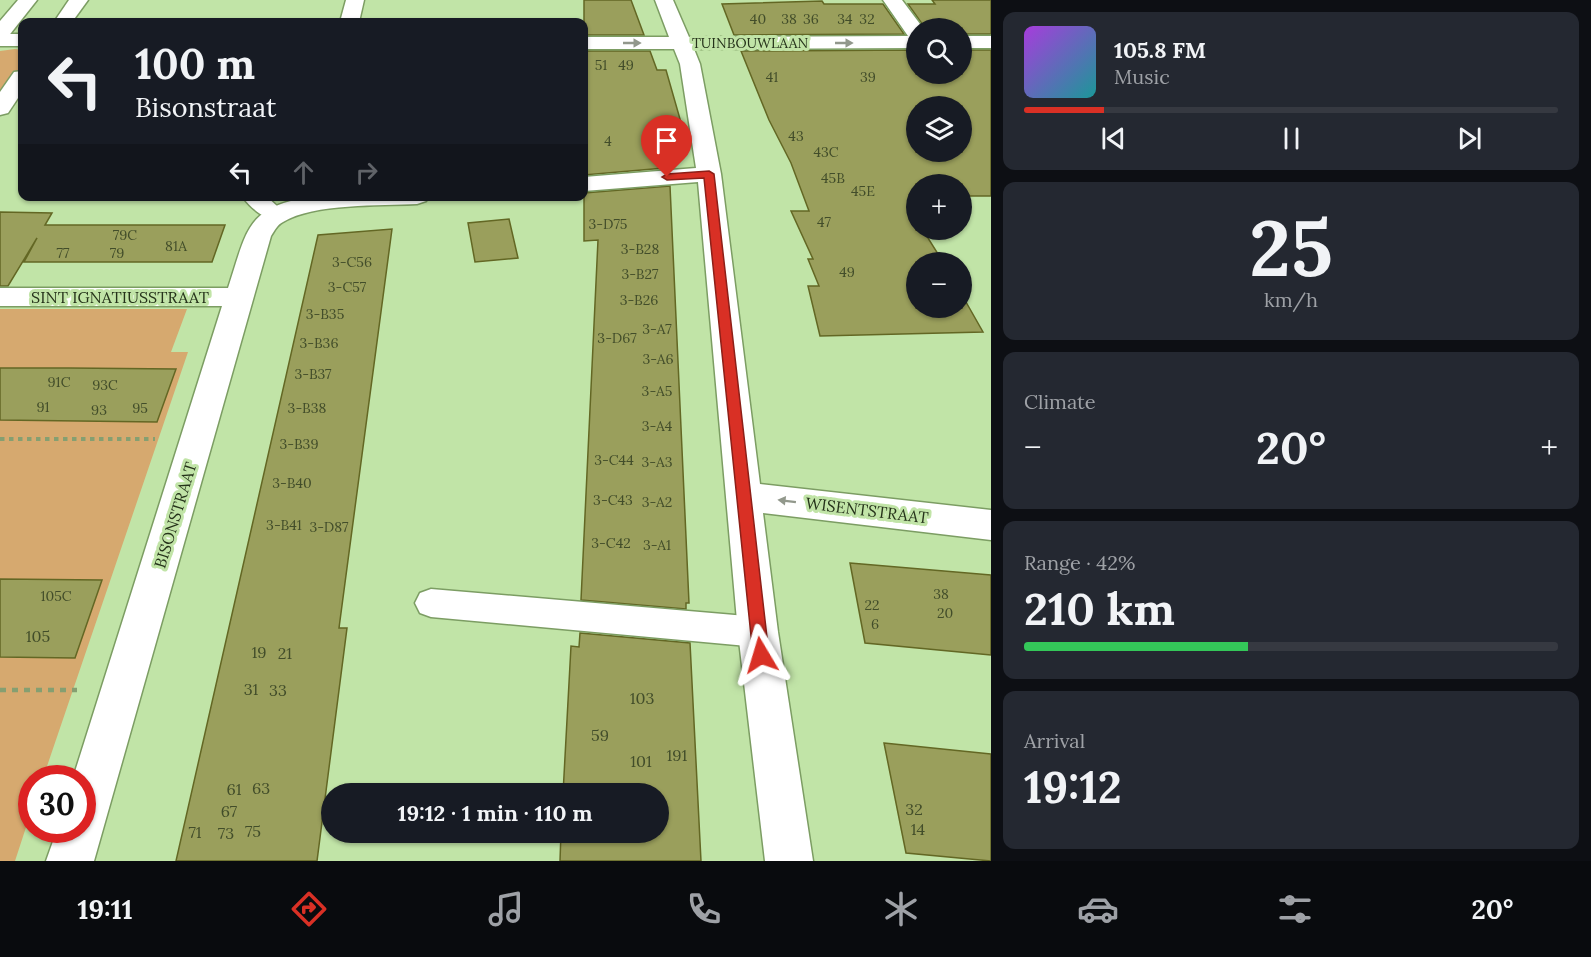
<!DOCTYPE html>
<meta charset="utf-8">
<style>
body{margin:0;font-family:Lora,serif;background:#242831;color:#f1f3f6;height:100vh;display:flex;flex-direction:column;font-size:22px;white-space:nowrap}
*{box-sizing:border-box;margin:0}
p{font-size:20px;color:#9ea1a6}
.icon{flex:none;width:33px;height:33px;fill:none;stroke:currentColor;stroke-width:2;stroke-linecap:round;stroke-linejoin:round}
.map{position:relative;flex:1;overflow:hidden}
.details{display:flex;flex-direction:column;gap:12px;padding:12px;background:#0d0f14;width:600px}
.details>*{flex:none}
.guide{position:absolute;left:18px;top:18px;width:570px;height:183px;border-radius:12px;box-shadow:0 2px 4px #0004;background:#171b24;color:#f1f3f6;overflow:hidden}
.controls{position:absolute;left:906px;top:18px;display:grid;gap:12px}
.controls a{display:grid;place-items:center;width:66px;height:66px;border-radius:50%;background:#171b24;box-shadow:0 2px 4px #0004;font-size:30px}
.speed{position:absolute;left:18px;top:765px;display:flex;gap:12px;font-size:30px;font-weight:700;text-align:center}
.speed>*{display:grid;place-content:center;width:78px;height:78px;border-radius:50%;background:#171b24;box-shadow:0 2px 4px #0004;line-height:1}
.speed .limit{border:9px solid #d22;background:#fff;color:#111}
.pin{position:absolute;display:grid;place-items:center;width:51px;height:51px;color:#fff;margin:-62px -26px;border-radius:50% 50% 50% 0;rotate:-45deg;box-shadow:0 0 6px #0007}
.pin .icon{rotate:45deg}
.me{position:absolute;width:66px;margin:-33px;rotate:353deg;stroke-linejoin:round;filter:drop-shadow(0 0 4px #0008)}
.turn{display:flex;align-items:center;gap:21px;height:126px;padding:0 18px;font-size:27px}
.turn .icon{width:78px;height:78px;stroke-width:2.5}
.turn b{display:block;font-size:42px;line-height:51px}
.lanes{display:flex;align-items:center;height:57px;padding:0 18px;background:#0003;justify-content:center;gap:30px;direction:ltr}
.lanes .off{opacity:.35}
.big{font-size:45px;font-weight:700;line-height:1.1}
.details .tile{flex:1;display:flex;flex-direction:column;justify-content:center;gap:9px;min-width:0;padding:0 21px;border-radius:12px;background:#242831}
.details .dial{align-items:center;gap:0}
.dial b{font-size:78px;line-height:1}
.song{display:flex;align-items:center;gap:18px}
.cover{width:72px;height:72px;border-radius:9px;background:linear-gradient(135deg,hsl(280 70% 55%),hsl(180 70% 35%))}
.played{height:6px;border-radius:3px;background:linear-gradient(90deg,#d93025 15%,#363941 15%)}
.keys{display:flex;justify-content:space-around;direction:ltr}
.heat{display:flex;justify-content:space-between;align-items:center;font-size:33px;direction:ltr}
.charge{height:9px;border-radius:4px;background:linear-gradient(90deg,#34c759 42%,#363941 0)}
.trip{position:absolute;left:321px;top:783px;width:348px;height:60px;border-radius:30px;background:#171b24;box-shadow:0 2px 4px #0004;font-weight:700;line-height:60px;text-align:center}
.menu{display:flex;height:96px;justify-content:space-around;align-items:center;background:#090b0e;color:#9ea1a6}
.menu .icon{width:42px;height:42px}
.menu .current{color:#d93025}
.menu b{font-size:27px;color:#f1f3f6}
main{display:flex;flex:1;min-height:0}
.map>svg:first-child{display:block}
.green{fill:#d6a96f}
.building{fill:#9a9f5c;stroke:#636724;stroke-width:1.5;fill-rule:evenodd}
.lines{fill:none;stroke-linecap:round;stroke-linejoin:round}
.service-casing{stroke:#7c9d63;stroke-width:3}
.minor-casing{stroke:#7c9d63;stroke-width:3}
.secondary-casing{stroke:#7c9d63;stroke-width:3}
.path-far1{stroke:#859f71;stroke-width:4;stroke-dasharray:4.5 4.5;stroke-linecap:butt}
.path{stroke:#859f71;stroke-width:4.5;stroke-dasharray:6 6;stroke-linecap:butt}
.service{fill:#fff;fill-rule:evenodd}
.minor{fill:#fff;fill-rule:evenodd}
.secondary{fill:#fff;fill-rule:evenodd}
.oneway{fill:#92988c}
.route{fill:#d93025;stroke:#8d1f18;stroke-width:1.5}
.labels{text-anchor:middle;dominant-baseline:central;stroke-width:6;stroke-linejoin:round;paint-order:stroke}
.number-label{font-size:14px;fill:#424d2a}
.far-street-label{font-size:14px;fill:#25321a;stroke:#c1e4a7}
.street-label{font-size:16px;fill:#25321a;stroke:#c1e4a7}
.near-number-label{font-size:16px;fill:#424d2a}
</style>
<main>
<div class="map">
<svg width="991" height="861" viewBox="0 0 991 861">
<rect width="100%" height="100%" fill="#c1e4a7"/>
<!-- green -->
<g class="green">
<polygon points="15,49 22,50 22,68 0,98 0,51"/>
<polygon points="0,309 187,309 171,352 188,352 43,778 32,778 31,812 15,861 0,861"/>
</g>
<!-- building -->
<g class="building">
<polygon points="584,0 631,0 644,35 584,35"/>
<polygon points="932,0 991,0 991,34 962,34 962,28 925,28 908,4 935,4"/>
<polygon points="822,1 824,4 883,4 904,34 734,35 722,4"/>
<path d="M916,50V74H962V50H991V196H962V184H916V230H923L943,262H916V308H962V295L983,332L820,336L808,286H819L808,259H813L791,211H809L791,163L769,120L741,51ZM916,106H962V152H916Z"/>
<polygon points="584,51 650,51 657,70 666,70 684,133 648,133 664,168 584,175"/>
<polygon points="670,186 689,603 686,603 686,609 581,600 598,240 584,241 584,193"/>
<polygon points="0,212 52,213 45,225 225,225 212,262 24,262 37,238 8,286 0,286"/>
<polygon points="509,219 518,258 475,262 468,223"/>
<polygon points="392,229 339,628 347,628 317,861 176,861 318,235"/>
<polygon points="0,368 69,368 176,369 157,422 0,420"/>
<polygon points="850,563 991,575 991,655 865,643"/>
<polygon points="0,579 102,580 75,658 0,657"/>
<polygon points="580,633 690,643 701,861 560,861 561,832 658,832 658,794 563,794 571,646 579,647"/>
<polygon points="884,743 991,754 991,861 906,853"/>
</g>
<g class="lines">
<!-- service casing -->
<g class="service-casing">
<g id="service">
<path d="M242,196H266L287,215L283,219C268,223 251,209 242,196Z"/>
<polygon points="431,589 758,617 769,622 774,632 769,642 758,647 431,617 420,613 415,603 420,593"/>
</g>
</g>
<!-- minor casing -->
<g class="minor-casing">
<g id="minor">
<polygon points="346,0 364,0 359,22 340,22"/>
<polygon points="655,0 673,0 689,37 908,36 883,0 902,0 923,28 916,28 916,48 694,49 700,64 721,174 760,484 991,510 991,540 763,513 778,632 813,861 765,861 738,632 698,182 584,191 584,177 696,168 680,64 674,49 584,49 584,37 669,37"/>
<rect x="0" y="34" width="22" height="12"/>
<rect x="962" y="36" width="29" height="12"/>
<path d="M315,196H429L426,201L417,204C381,206 314,203 283,222C277,225 275,230 271,236L94,861H46L57,830H82V778H73L222,306H0V288H228C248,227 246,207 315,196Z"/>
</g>
</g>
<!-- secondary casing -->
<g class="secondary-casing">
<g id="secondary">
<polygon points="18,0 37,0 7,38 0,40 0,21"/>
<polygon points="69,0 88,0 72,22 54,22"/>
<polygon points="22,71 22,92 8,113 0,115 0,92 14,72"/>
</g>
</g>
<!-- path-far1 -->
<polyline class="path-far1" points="0,439 155,439"/>
<!-- path -->
<polyline class="path" points="0,690 77,690"/>
<!-- service -->
<use href="#service" class="service"/>
<!-- minor -->
<use href="#minor" class="minor"/>
<!-- secondary -->
<use href="#secondary" class="secondary"/>
</g>
<!-- one-way arrows -->
<defs><path id="oneway-solid" d="M-6-.8H1V-3.2L6.5 0L1 3.2V.8H-6Z" transform="scale(1.5)"/></defs>
<g class="oneway">
<use href="#oneway-solid" transform="translate(632 43)"/>
<use href="#oneway-solid" transform="translate(844 43)"/>
<use href="#oneway-solid" transform="translate(787 501) rotate(-173)"/>
</g>
<!-- route -->
<polygon class="route" points="709,171 714,174 769,655 767,660 761,662 755,660 753,655 704,178 667,180 662,177 667,174"/>
<g class="labels">
<!-- number labels -->
<g class="number-label">
<text x="758" y="19">40</text>
<text x="789" y="19">38</text>
<text x="811" y="19">36</text>
<text x="845" y="19">34</text>
<text x="867" y="19">32</text>
<text x="601" y="65">51</text>
<text x="626" y="65">49</text>
<text x="772" y="77">41</text>
<text x="868" y="77">39</text>
<text x="796" y="136">43</text>
<text x="608" y="141">4</text>
<text x="826" y="152">43C</text>
<text x="833" y="178">45B</text>
<text x="863" y="191">45E</text>
<text x="824" y="222">47</text>
<text x="608" y="224">3-D75</text>
<text x="125" y="235">79C</text>
<text x="176" y="246">81A</text>
<text x="640" y="249">3-B28</text>
<text x="63" y="253">77</text>
<text x="117" y="253">79</text>
<text x="352" y="262">3-C56</text>
<text x="847" y="272">49</text>
<text x="640" y="274">3-B27</text>
<text x="347" y="287">3-C57</text>
<text x="639" y="300">3-B26</text>
<text x="325" y="314">3-B35</text>
<text x="657" y="329">3-A7</text>
<text x="617" y="338">3-D67</text>
<text x="319" y="343">3-B36</text>
<text x="658" y="359">3-A6</text>
<text x="313" y="374">3-B37</text>
<text x="59" y="382">91C</text>
<text x="105" y="385">93C</text>
<text x="657" y="391">3-A5</text>
<text x="43" y="407">91</text>
<text x="140" y="408">95</text>
<text x="307" y="408">3-B38</text>
<text x="99" y="410">93</text>
<text x="657" y="426">3-A4</text>
<text x="299" y="444">3-B39</text>
<text x="614" y="460">3-C44</text>
<text x="657" y="462">3-A3</text>
<text x="292" y="483">3-B40</text>
<text x="613" y="500">3-C43</text>
<text x="657" y="502">3-A2</text>
<text x="284" y="525">3-B41</text>
<text x="329" y="527">3-D87</text>
<text x="611" y="543">3-C42</text>
<text x="657" y="545">3-A1</text>
<text x="941" y="594">38</text>
<text x="56" y="596">105C</text>
<text x="872" y="605">22</text>
<text x="945" y="613">20</text>
<text x="875" y="624">6</text>
</g>
<!-- far-street labels -->
<g class="far-street-label">
<text x="750" y="43">TUINBOUWLAAN</text>
</g>
<!-- street labels -->
<g class="street-label">
<text x="120" y="297">SINT IGNATIUSSTRAAT</text>
<text transform="translate(867 510) rotate(7)">WISENTSTRAAT</text>
<text transform="translate(175 515) rotate(-73)">BISONSTRAAT</text>
</g>
<!-- near-number labels -->
<g class="near-number-label">
<text x="38" y="636">105</text>
<text x="259" y="652">19</text>
<text x="285" y="653">21</text>
<text x="251" y="689">31</text>
<text x="278" y="690">33</text>
<text x="642" y="698">103</text>
<text x="600" y="735">59</text>
<text x="677" y="755">191</text>
<text x="641" y="761">101</text>
<text x="261" y="788">63</text>
<text x="234" y="789">61</text>
<text x="914" y="809">32</text>
<text x="229" y="811">67</text>
<text x="918" y="829">14</text>
<text x="253" y="831">75</text>
<text x="195" y="832">71</text>
<text x="226" y="833">73</text>
</g>
</g>
</svg>
<div class="controls">
<a><svg class="icon" aria-label="search" viewBox="0 0 24 24"><circle cx="10" cy="10" r="6"/><path d="M15 15l6 6"/></svg></a>
<a><svg class="icon" aria-label="layers" viewBox="0 0 24 24"><path d="M12 4l9 5-9 5-9-5zM3 14l9 5 9-5"/></svg></a>
<a>+</a>
<a>−</a>
</div>
<div class="speed"><div class="limit">30</div></div>
<div class="pin" style="left:667px;top:177px;background:#d93025"><svg class="icon" aria-label="arrive" viewBox="0 0 24 24"><path d="M6 21V4h12l-3 4 3 4H6"/></svg></div>
<svg class="me" style="left:761px;top:655px" viewBox="-20 -20 40 40"><path d="M0-17L14 15 0 8-14 15z" fill="#d93025" stroke="#fff" stroke-width="4"/></svg>
<div class="trip">19:12 · 1 min · 110 m</div>
<div class="guide">
<div class="turn"><svg class="icon" aria-label="left" viewBox="0 0 24 24"><path d="M17 20v-9H6M10 6l-5 5 5 5"/></svg><div><b>100 m</b>Bisonstraat</div></div>
<div class="lanes"><svg class="icon" aria-label="left" viewBox="0 0 24 24"><path d="M17 20v-9H6M10 6l-5 5 5 5"/></svg><svg class="icon off" aria-label="ahead" viewBox="0 0 24 24"><path d="M12 20V5M6 11l6-6 6 6"/></svg><svg class="icon off" aria-label="right" viewBox="0 0 24 24"><path d="M7 20v-9h11M14 6l5 5-5 5"/></svg></div>
</div>
</div>
<section class="details">
<div class="tile">
<div class="song"><i class="cover"></i><div><b>105.8 FM</b><p>Music</p></div></div>
<div class="played"></div>
<div class="keys"><svg class="icon" aria-label="previous" viewBox="0 0 24 24"><path d="M18 5L8 12l10 7zM5 5v14"/></svg><svg class="icon" aria-label="pause" viewBox="0 0 24 24"><path d="M8 5v14M16 5v14"/></svg><svg class="icon" aria-label="next" viewBox="0 0 24 24"><path d="M6 5l10 7-10 7zM19 5v14"/></svg></div>
</div>
<div class="tile dial"><b>25</b><p>km/h</p></div>
<div class="tile"><p>Climate</p>
<div class="heat"><a>−</a><b class="big">20°</b><a>+</a></div>
</div>
<div class="tile"><p>Range · 42%</p><b class="big">210 km</b><div class="charge"></div></div>
<div class="tile"><p>Arrival</p><b class="big">19:12</b></div>
</section>
</main>
<nav class="menu">
<b>19:11</b>
<svg class="icon current" aria-label="directions" viewBox="0 0 24 24"><path d="M12 3l9 9-9 9-9-9zM9 14v-3h6M13 9l2 2-2 2"/></svg>
<svg class="icon" aria-label="music" viewBox="0 0 24 24"><path d="M9 18V5l10-2v13"/><circle cx="6" cy="18" r="3"/><circle cx="16" cy="16" r="3"/></svg>
<svg class="icon" aria-label="phone" viewBox="0 0 24 24"><path d="M5 4h4l2 5-3 2q2 4 5 5l2-3 5 2v4C11 20 4 13 5 4z"/></svg>
<svg class="icon" aria-label="climate" viewBox="0 0 24 24"><path d="M12 3v18M4 7l16 10M4 17L20 7"/></svg>
<svg class="icon" aria-label="car" viewBox="0 0 24 24"><path d="M5 17H2v-5l4-1 3-4h7l3 4 3 1v5h-3M9 17h6M6 11h13"/><circle cx="7" cy="17" r="2"/><circle cx="17" cy="17" r="2"/></svg>
<svg class="icon" aria-label="filters" viewBox="0 0 24 24"><path d="M4 7h16M4 17h16"/><circle cx="9" cy="7" r="2"/><circle cx="15" cy="17" r="2"/></svg>
<b>20°</b>
</nav>
